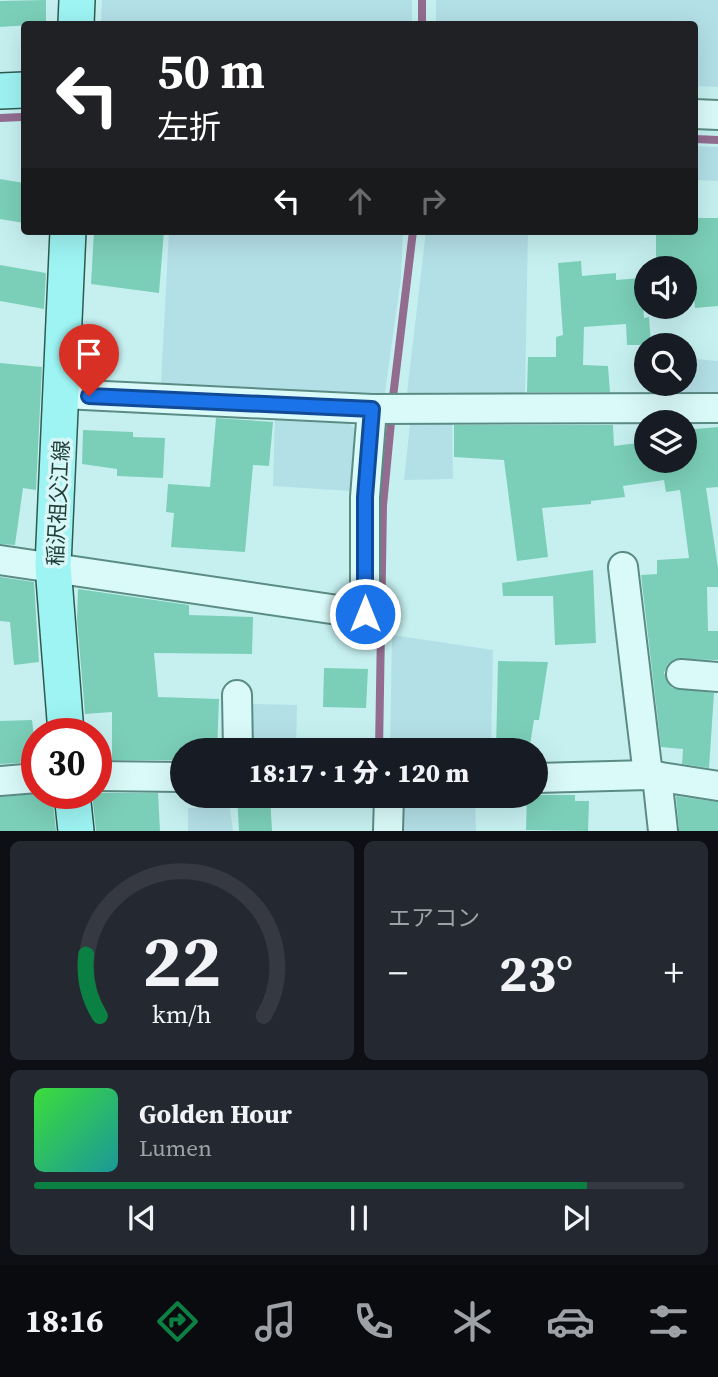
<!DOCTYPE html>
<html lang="ja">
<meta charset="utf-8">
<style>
body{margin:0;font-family:"Source Serif 4","Noto Sans JP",serif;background:#242831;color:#f1f3f6;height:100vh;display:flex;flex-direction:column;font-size:26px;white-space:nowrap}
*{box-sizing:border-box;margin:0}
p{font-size:23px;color:#9ea1a6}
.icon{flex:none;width:38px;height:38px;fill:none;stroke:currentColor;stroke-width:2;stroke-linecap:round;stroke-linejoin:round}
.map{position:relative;height:831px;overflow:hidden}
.side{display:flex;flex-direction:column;gap:10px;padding:10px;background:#0d0f14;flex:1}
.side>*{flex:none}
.guide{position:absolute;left:21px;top:21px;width:677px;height:214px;border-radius:7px;box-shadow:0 7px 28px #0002;background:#202124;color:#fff;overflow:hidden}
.controls{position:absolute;left:634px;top:256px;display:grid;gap:14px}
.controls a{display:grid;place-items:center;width:63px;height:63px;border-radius:50%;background:#171b24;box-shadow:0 7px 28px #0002;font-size:35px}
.speed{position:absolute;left:21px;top:718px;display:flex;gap:14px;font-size:35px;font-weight:700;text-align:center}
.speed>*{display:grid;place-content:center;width:91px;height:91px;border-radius:50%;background:#171b24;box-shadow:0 7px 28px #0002;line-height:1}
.speed .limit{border:10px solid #d22;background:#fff;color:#111}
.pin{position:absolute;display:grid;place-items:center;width:60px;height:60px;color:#fff;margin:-72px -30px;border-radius:50% 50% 50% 0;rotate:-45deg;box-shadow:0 0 7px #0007}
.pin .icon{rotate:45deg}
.me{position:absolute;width:77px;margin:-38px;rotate:0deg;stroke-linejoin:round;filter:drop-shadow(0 0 5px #0008)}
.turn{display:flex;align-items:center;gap:24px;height:147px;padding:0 21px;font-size:32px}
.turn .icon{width:91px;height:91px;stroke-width:2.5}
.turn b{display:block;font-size:49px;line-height:60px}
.lanes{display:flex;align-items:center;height:66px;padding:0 21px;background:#0003;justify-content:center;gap:35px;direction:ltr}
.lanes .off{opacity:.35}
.big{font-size:52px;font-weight:800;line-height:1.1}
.side .card{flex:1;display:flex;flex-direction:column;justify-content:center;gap:10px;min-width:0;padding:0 24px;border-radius:10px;background:#242831}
.side .dial{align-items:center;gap:0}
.dial svg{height:182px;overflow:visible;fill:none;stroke:#363941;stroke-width:7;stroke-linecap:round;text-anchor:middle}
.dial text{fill:#f1f3f6;stroke:none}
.song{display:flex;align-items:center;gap:21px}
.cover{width:84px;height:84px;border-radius:10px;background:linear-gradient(135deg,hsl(120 70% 55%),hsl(180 70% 35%))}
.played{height:7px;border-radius:4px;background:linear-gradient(90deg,#0b8043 85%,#363941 85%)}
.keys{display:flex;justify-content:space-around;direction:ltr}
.heat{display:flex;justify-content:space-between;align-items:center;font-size:38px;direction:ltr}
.side .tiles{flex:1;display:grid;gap:10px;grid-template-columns:1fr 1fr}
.card:last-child{grid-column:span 2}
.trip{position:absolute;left:170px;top:738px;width:378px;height:70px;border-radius:35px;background:#171b24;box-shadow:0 7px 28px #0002;font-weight:800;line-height:70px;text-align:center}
.tab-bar{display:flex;height:112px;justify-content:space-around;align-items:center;background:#090b0e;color:#9ea1a6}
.tab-bar .icon{width:49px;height:49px}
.tab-bar .on{color:#0b8043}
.tab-bar b{font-size:32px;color:#f1f3f6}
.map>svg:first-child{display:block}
.farmland{fill:#b3dfe6}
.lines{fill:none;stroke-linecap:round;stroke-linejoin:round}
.stream{stroke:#926d90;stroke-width:8}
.building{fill:#7bcfb8}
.minor-casing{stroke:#5b8c84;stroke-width:32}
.major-casing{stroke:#2f5a50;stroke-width:38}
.minor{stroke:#dafafa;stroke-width:28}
.major{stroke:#9df4f3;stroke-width:35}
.route-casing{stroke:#114b97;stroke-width:18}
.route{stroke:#1a73e8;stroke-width:12}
.labels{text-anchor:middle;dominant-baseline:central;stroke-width:7;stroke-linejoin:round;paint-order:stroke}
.street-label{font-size:21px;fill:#1f3c36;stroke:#d6f6f7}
</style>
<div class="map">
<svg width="718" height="831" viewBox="0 0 718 831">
<rect width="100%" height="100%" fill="#c6f0f0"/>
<!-- farmland -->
<g class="farmland">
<polygon points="102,0 412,0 412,24 101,24"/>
<polygon points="436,0 718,0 718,87 695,86 695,24 436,24"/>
<polygon points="695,146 718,147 718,181 695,180"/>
<polygon points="169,231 403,231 401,278 384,399 190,389 190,384 161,383"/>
<polygon points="426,231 528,231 525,394 407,393"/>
<polygon points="684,358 718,361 718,400 684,398"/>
<polygon points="275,415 347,419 358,434 351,491 273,486"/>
<polygon points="411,415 452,415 453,479 404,480"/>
<polygon points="392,635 493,650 491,751 390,751"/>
<polygon points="253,704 297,705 296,751 252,751"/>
<polygon points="397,796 475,796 476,831 396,831"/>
<polygon points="230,807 233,831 188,831 188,808"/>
</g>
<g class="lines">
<!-- stream -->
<g class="stream">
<polyline points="422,24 422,0"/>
<polyline points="0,118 22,117"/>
<polyline points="695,139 718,140"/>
<polyline points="393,397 413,231"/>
<polyline points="379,751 383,505 391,422"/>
</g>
</g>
<!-- building -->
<g class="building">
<polygon points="46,0 46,24 0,27 0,1"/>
<polygon points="0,179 24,183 24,223 0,219"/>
<polygon points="695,218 718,218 718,306 695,308 694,300 684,301 684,268 656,268 656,231 695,231"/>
<polygon points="94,231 164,231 159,293 91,284"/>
<polygon points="581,261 582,276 616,273 616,280 641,278 644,318 649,317 651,345 627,345 626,324 584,327 583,365 608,366 610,392 527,392 528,357 556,357 556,337 563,335 558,263"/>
<polygon points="0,265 46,273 44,309 0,301"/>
<polygon points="0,363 42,367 36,490 23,488 15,545 0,544"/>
<polygon points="216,418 273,422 269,466 253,465 245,552 171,547 174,513 166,512 168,484 210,487"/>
<polygon points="454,425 613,425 614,446 646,442 646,460 684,460 684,430 718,427 718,487 706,488 718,568 718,587 707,587 708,631 718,631 718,660 675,659 668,664 664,673 672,688 714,693 709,768 682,764 683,749 661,747 641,575 657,574 657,560 689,558 680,490 666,492 664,480 623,486 625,497 591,501 591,504 542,508 548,557 517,561 504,460 454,457"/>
<polygon points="83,430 133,432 133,437 165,438 163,478 117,476 117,469 82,464"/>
<polygon points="593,570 596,643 555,645 553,596 503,596 502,583"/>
<polygon points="0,577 34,582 39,662 14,665 10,622 0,621"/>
<polygon points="78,589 189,605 189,615 253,617 252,654 154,653 158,697 219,699 217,751 182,751 182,760 112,760 112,712 85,714 77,619"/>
<polygon points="498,661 548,662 539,720 534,720 529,751 496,751"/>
<polygon points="324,668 368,669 366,708 323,707"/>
<polygon points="32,720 37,762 0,764 0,721"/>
<polygon points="44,793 52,793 56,831 0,831 0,797"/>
<polygon points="92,793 158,793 160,831 96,831"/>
<polygon points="536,795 575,795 575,801 589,801 588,831 526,830 527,796"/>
<polygon points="237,796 270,796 272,831 239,831"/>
<polygon points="676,796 718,802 718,831 679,831"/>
</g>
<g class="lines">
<!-- minor casing -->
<g class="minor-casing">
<g id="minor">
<polyline points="695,114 718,115"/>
<polyline points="63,394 372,409 718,408"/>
<polyline points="0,560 365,614 365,497 372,409"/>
<polyline points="623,567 648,775"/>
<polyline points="681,674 718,677"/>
<polyline points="237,695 238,751"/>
<polyline points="96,776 182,777"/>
<polyline points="657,776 663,831"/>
<polyline points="536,778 648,775 718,786"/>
<polyline points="0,781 37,778"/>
<polyline points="388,831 389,796"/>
</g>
</g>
<!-- major casing -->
<g class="major-casing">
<g id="major">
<polyline points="76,24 77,0"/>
<polyline points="0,91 24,90"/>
<polyline points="66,733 53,566 68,231"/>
<polyline points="72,793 76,831"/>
</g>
</g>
<!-- minor -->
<use href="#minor" class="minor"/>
<!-- major -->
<use href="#major" class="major"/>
</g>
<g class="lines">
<!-- route casing -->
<g class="route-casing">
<polyline id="route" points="89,396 372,409 365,497 365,614"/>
</g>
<!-- route -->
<use href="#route" class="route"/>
</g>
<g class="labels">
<!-- street labels -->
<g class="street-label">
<text transform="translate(58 503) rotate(-87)">稲沢祖父江線</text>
</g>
</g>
</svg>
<div class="controls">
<a><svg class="icon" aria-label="sound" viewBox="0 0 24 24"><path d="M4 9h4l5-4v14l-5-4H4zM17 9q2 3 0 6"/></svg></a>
<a><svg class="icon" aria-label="search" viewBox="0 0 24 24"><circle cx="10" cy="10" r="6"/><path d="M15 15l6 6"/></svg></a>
<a><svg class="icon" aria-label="layers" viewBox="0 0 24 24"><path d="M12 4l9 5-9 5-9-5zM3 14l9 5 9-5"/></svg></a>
</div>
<div class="speed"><div class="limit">30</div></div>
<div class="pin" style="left:89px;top:396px;background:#d93025"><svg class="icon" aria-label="arrive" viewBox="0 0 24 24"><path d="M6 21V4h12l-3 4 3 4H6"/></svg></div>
<svg class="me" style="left:365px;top:614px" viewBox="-20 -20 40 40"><circle r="17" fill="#1a73e8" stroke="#fff" stroke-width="3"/><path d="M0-11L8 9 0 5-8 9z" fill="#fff"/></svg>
<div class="trip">18:17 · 1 分 · 120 m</div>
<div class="guide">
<div class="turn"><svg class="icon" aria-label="left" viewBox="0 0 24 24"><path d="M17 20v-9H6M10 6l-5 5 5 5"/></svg><div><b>50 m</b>左折</div></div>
<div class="lanes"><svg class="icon" aria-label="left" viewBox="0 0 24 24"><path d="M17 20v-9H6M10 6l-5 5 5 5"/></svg><svg class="icon off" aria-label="ahead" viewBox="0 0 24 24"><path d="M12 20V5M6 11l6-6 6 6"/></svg><svg class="icon off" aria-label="right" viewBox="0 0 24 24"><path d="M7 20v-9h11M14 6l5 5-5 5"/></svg></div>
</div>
</div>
<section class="side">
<div class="tiles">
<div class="card dial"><svg viewBox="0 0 100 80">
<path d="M14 69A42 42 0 1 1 86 69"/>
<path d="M14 69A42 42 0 0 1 8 42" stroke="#0b8043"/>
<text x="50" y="56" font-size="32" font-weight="700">22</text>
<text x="50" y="72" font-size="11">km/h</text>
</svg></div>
<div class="card"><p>エアコン</p>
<div class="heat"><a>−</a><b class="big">23°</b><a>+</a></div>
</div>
<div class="card">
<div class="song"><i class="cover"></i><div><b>Golden Hour</b><p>Lumen</p></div></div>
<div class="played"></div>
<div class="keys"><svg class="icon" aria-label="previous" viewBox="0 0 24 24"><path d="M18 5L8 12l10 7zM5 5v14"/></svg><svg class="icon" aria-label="pause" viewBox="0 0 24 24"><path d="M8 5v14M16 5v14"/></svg><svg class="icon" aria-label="next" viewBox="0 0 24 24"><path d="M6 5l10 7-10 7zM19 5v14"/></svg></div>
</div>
</div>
</section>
<nav class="tab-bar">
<b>18:16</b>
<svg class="icon on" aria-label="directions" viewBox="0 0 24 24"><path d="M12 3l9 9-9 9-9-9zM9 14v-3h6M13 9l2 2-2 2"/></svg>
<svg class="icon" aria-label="music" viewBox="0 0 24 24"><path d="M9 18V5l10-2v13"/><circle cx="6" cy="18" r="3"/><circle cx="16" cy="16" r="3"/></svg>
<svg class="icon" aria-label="phone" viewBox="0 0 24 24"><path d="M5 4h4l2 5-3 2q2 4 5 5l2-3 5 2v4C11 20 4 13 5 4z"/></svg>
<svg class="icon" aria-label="climate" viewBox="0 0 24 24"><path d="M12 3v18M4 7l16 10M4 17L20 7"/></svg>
<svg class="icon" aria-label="car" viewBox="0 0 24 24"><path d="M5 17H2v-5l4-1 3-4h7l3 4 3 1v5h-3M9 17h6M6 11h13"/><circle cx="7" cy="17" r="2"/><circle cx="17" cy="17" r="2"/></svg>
<svg class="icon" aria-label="filters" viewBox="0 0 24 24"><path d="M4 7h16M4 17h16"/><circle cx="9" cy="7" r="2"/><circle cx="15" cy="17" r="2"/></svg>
</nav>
